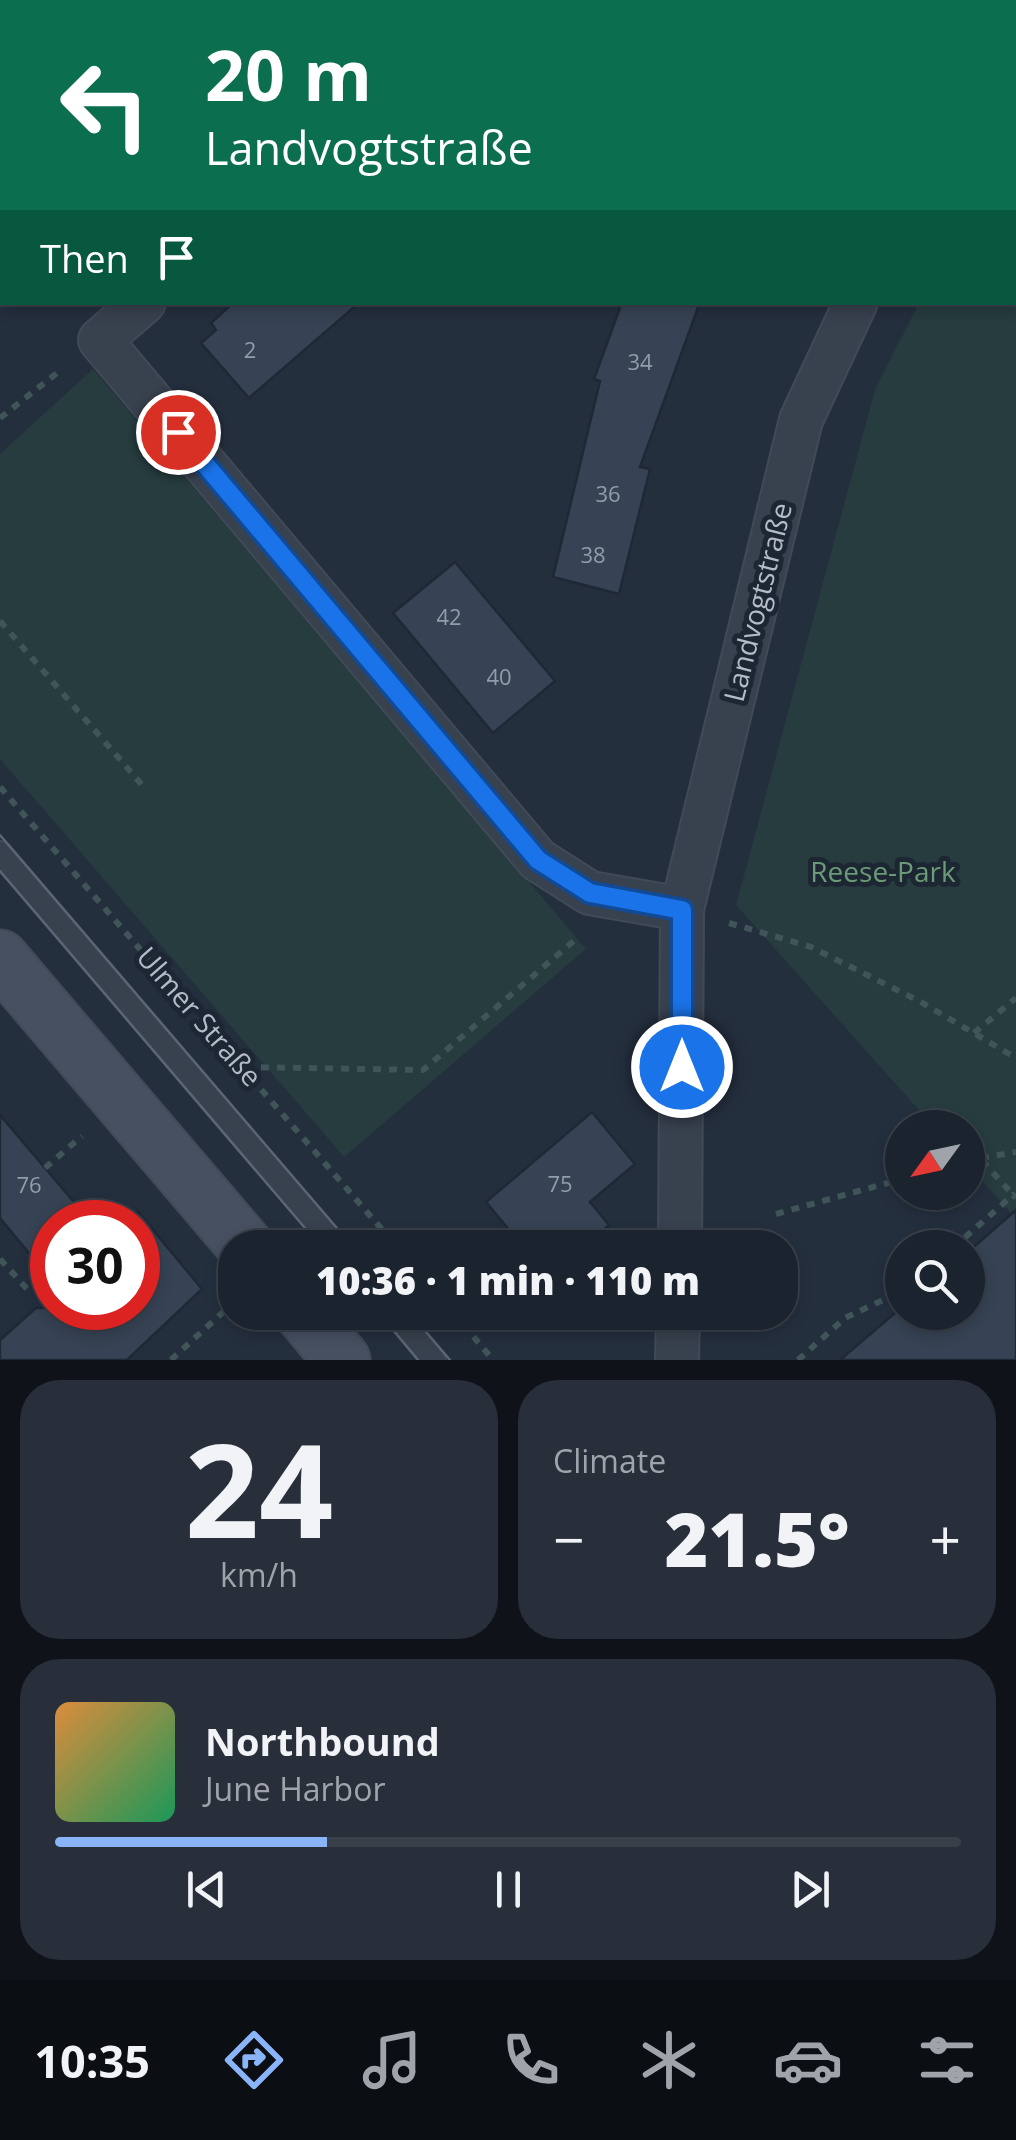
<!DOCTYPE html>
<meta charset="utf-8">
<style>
body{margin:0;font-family:"Open Sans",sans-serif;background:#282f3a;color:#f1f3f6;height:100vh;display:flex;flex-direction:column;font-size:38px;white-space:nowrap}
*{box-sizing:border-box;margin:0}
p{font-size:32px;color:#a0a4aa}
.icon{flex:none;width:55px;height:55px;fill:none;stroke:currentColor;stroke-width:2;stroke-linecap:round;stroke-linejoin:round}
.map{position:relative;height:1360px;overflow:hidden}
.side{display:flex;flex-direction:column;gap:20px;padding:20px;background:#0f1319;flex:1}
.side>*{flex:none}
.guide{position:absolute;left:0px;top:0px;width:1018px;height:305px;box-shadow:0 5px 15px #0003,0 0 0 2px #39404a;background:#0b6e4f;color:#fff;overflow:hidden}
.needle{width:65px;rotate:237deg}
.buttons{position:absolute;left:885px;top:1110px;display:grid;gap:20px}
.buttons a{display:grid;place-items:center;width:100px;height:100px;border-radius:50%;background:#1b232e;box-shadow:0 5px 15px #0003,0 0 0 2px #39404a;font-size:50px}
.speed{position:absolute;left:30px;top:1200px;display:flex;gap:20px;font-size:50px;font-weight:700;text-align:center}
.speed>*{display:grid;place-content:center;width:130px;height:130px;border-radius:50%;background:#1b232e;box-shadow:0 5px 15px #0003,0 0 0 2px #39404a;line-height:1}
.speed .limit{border:15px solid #d22;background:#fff;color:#111}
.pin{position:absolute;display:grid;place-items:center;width:85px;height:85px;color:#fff;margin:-42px;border:5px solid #fff;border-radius:50%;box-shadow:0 2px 10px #0007}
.me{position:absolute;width:110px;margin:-55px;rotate:0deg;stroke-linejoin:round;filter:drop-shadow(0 0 8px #0008)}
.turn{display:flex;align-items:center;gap:35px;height:210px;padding:0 40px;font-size:45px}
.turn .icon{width:130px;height:130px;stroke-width:2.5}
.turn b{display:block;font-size:70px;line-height:85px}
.then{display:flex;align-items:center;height:95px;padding:0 40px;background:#0003;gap:20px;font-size:38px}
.big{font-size:75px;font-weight:800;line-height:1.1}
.side .card{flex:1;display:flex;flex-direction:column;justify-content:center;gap:15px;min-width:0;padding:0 35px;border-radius:40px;background:#282f3a}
.side .dial{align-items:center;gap:0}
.dial b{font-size:130px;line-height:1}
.song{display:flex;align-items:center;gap:30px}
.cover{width:120px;height:120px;border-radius:15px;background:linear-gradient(135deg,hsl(30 70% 55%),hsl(150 70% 35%))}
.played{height:10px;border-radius:5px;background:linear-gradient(90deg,#8ab4f8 30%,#39404a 30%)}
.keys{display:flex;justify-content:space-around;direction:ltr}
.heat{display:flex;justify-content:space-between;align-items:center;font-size:55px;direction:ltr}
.side .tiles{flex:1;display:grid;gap:20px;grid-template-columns:1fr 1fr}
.card:last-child{grid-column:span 2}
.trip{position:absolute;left:218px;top:1230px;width:580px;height:100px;border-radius:40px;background:#1b232e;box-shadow:0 5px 15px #0003,0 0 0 2px #39404a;font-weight:800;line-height:100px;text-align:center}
.tab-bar{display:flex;height:160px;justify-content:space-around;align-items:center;background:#0b0e12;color:#a0a4aa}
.tab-bar .icon{width:70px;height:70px}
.tab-bar .selected{color:#8ab4f8}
.tab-bar b{font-size:45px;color:#f1f3f6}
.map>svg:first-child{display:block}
.green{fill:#263c3f}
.building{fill:#364354;stroke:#1f2835;stroke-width:2.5}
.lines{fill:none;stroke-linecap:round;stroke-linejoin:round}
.lane-casing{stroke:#414a57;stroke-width:26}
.street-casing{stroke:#414a57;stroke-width:46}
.secondary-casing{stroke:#414a57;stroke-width:59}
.path{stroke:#3f5557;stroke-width:6;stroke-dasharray:8 8;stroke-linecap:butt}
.lane{stroke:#38414e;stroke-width:22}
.street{stroke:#38414e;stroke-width:42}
.secondary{stroke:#465061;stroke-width:55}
.tram{stroke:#5a6575;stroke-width:2.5}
.route-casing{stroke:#114b97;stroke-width:25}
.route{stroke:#1a73e8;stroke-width:18}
.labels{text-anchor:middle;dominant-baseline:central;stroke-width:10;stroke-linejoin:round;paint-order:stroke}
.number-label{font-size:22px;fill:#929caa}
.street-label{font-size:28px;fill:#b4bcc9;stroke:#1d2633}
.park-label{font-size:28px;fill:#6b9a76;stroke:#1d2633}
</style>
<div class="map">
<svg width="1016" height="1360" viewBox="0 0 1016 1360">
<rect width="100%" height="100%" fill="#242f3e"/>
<!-- green -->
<g class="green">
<polygon points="1016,156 1016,1219 968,1165 968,1128 934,1127 736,905 875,390 919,303 1015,302"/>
<polygon points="93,369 586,949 344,1157 0,759 0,454"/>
</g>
<!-- building -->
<g class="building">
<polygon points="234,302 360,302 249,398 201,343 216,330 211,323"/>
<polygon points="622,302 700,302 640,467 650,469 619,594 553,577 600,381 594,379"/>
<polygon points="455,562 555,681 493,733 393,613"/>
<polygon points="592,1112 635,1164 590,1202 609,1225 600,1233 612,1248 524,1248 486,1202"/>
<polygon points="0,1115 91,1222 52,1222 52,1281 0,1218"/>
<polygon points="1016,1210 1016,1360 840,1360 902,1307 902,1312 968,1312 968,1252"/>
<polygon points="138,1212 202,1289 127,1360 0,1360 0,1340 36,1308 138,1308"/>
</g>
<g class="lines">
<!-- lane casing -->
<g class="lane-casing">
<g id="lane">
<polyline points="0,853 338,1248"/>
<polyline points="394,1312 434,1360"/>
</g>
</g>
<!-- street casing -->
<g class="street-casing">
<g id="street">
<polyline points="414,0 415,2"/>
<polyline points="1015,58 1016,56"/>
<polyline points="144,302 100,340 538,860 590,893 682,909"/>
<polyline points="680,1248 682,909 801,420 856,302"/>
<polyline points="677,1360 678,1312"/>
</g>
</g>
<!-- secondary casing -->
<g class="secondary-casing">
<g id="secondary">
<polyline points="0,958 247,1248"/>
<polyline points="302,1312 342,1360"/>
</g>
</g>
<!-- path -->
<g class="path">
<polyline points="0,418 62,369"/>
<polyline points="0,621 143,786"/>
<polyline points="0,787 398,1248"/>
<polyline points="729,923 811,947 921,1002 1016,1058"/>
<polyline points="974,1033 1016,998"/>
<polyline points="245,1067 423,1070 575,940"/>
<polyline points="981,1158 1016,1152"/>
<polyline points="968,1162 980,1158 1013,1195"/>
<polyline points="45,1168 82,1136"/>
<polyline points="776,1214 902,1179"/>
<polyline points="953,1248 1013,1195 1016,1198"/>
<polyline points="0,1259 28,1290"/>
<polyline points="453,1312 493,1360"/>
<polyline points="171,1360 235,1301"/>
<polyline points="798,1360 845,1318 902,1291"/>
</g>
<!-- lane -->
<use href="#lane" class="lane"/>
<!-- street -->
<use href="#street" class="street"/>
<!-- secondary -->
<use href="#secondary" class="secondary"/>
<!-- tram -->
<g class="tram">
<polyline points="0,835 354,1248"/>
<polyline points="0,871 322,1248"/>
<polyline points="378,1312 418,1360"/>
<polyline points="409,1312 450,1360"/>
</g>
</g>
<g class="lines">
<!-- route casing -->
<g class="route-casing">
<polyline id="route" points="178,432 538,860 590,893 682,910 682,1067"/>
</g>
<!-- route -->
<use href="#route" class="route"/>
</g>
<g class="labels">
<!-- number labels -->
<g class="number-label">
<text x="250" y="349">2</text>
<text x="640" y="361">34</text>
<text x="608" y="493">36</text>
<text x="593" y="554">38</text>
<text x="449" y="616">42</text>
<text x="499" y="676">40</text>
<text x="560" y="1183">75</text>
<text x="29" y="1184">76</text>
</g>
<!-- street labels -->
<g class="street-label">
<text transform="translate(757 602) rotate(-76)">Landvogtstraße</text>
<text transform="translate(200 1016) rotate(49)">Ulmer Straße</text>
</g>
<!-- park labels -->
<g class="park-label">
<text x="883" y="871">Reese-Park</text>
</g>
</g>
</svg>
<div class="buttons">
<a><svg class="needle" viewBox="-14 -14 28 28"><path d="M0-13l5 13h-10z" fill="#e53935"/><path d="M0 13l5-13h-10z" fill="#a0a4aa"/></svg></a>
<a><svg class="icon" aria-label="search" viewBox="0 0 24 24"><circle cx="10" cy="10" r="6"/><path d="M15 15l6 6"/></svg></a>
</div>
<div class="speed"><div class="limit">30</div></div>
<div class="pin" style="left:178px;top:432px;background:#d93025"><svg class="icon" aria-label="arrive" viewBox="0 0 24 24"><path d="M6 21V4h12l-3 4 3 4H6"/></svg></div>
<svg class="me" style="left:682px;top:1067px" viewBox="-20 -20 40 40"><circle r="17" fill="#1a73e8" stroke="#fff" stroke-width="3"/><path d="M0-11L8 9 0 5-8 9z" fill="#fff"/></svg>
<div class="trip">10:36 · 1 min · 110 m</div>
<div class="guide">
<div class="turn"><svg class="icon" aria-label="left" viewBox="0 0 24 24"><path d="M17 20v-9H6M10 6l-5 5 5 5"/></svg><div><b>20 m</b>Landvogtstraße</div></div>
<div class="then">Then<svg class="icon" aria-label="arrive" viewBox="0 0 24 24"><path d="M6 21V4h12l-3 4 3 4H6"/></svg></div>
</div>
</div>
<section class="side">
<div class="tiles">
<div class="card dial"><b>24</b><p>km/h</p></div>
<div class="card"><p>Climate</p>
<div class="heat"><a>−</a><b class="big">21.5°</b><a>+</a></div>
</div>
<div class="card">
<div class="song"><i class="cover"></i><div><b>Northbound</b><p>June Harbor</p></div></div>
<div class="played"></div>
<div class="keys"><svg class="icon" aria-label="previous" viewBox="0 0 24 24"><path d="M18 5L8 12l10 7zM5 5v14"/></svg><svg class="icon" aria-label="pause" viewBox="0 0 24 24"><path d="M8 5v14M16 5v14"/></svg><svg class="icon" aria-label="next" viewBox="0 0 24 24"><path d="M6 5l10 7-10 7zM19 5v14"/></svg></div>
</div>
</div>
</section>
<nav class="tab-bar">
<b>10:35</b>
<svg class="icon selected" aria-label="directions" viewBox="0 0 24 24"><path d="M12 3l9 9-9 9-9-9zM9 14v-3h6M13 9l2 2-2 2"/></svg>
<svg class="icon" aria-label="music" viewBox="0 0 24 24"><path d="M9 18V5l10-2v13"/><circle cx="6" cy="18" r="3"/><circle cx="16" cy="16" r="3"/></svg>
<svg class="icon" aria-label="phone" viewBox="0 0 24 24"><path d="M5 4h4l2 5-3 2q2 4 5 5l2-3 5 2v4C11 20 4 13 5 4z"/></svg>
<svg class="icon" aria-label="climate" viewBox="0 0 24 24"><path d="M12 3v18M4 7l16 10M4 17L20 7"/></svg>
<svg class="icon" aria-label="car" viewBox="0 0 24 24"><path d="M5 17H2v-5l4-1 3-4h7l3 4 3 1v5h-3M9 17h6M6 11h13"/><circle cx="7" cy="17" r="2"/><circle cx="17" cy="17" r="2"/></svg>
<svg class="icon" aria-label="filters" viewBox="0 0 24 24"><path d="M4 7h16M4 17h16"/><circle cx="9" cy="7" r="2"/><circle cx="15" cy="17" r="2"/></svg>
</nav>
